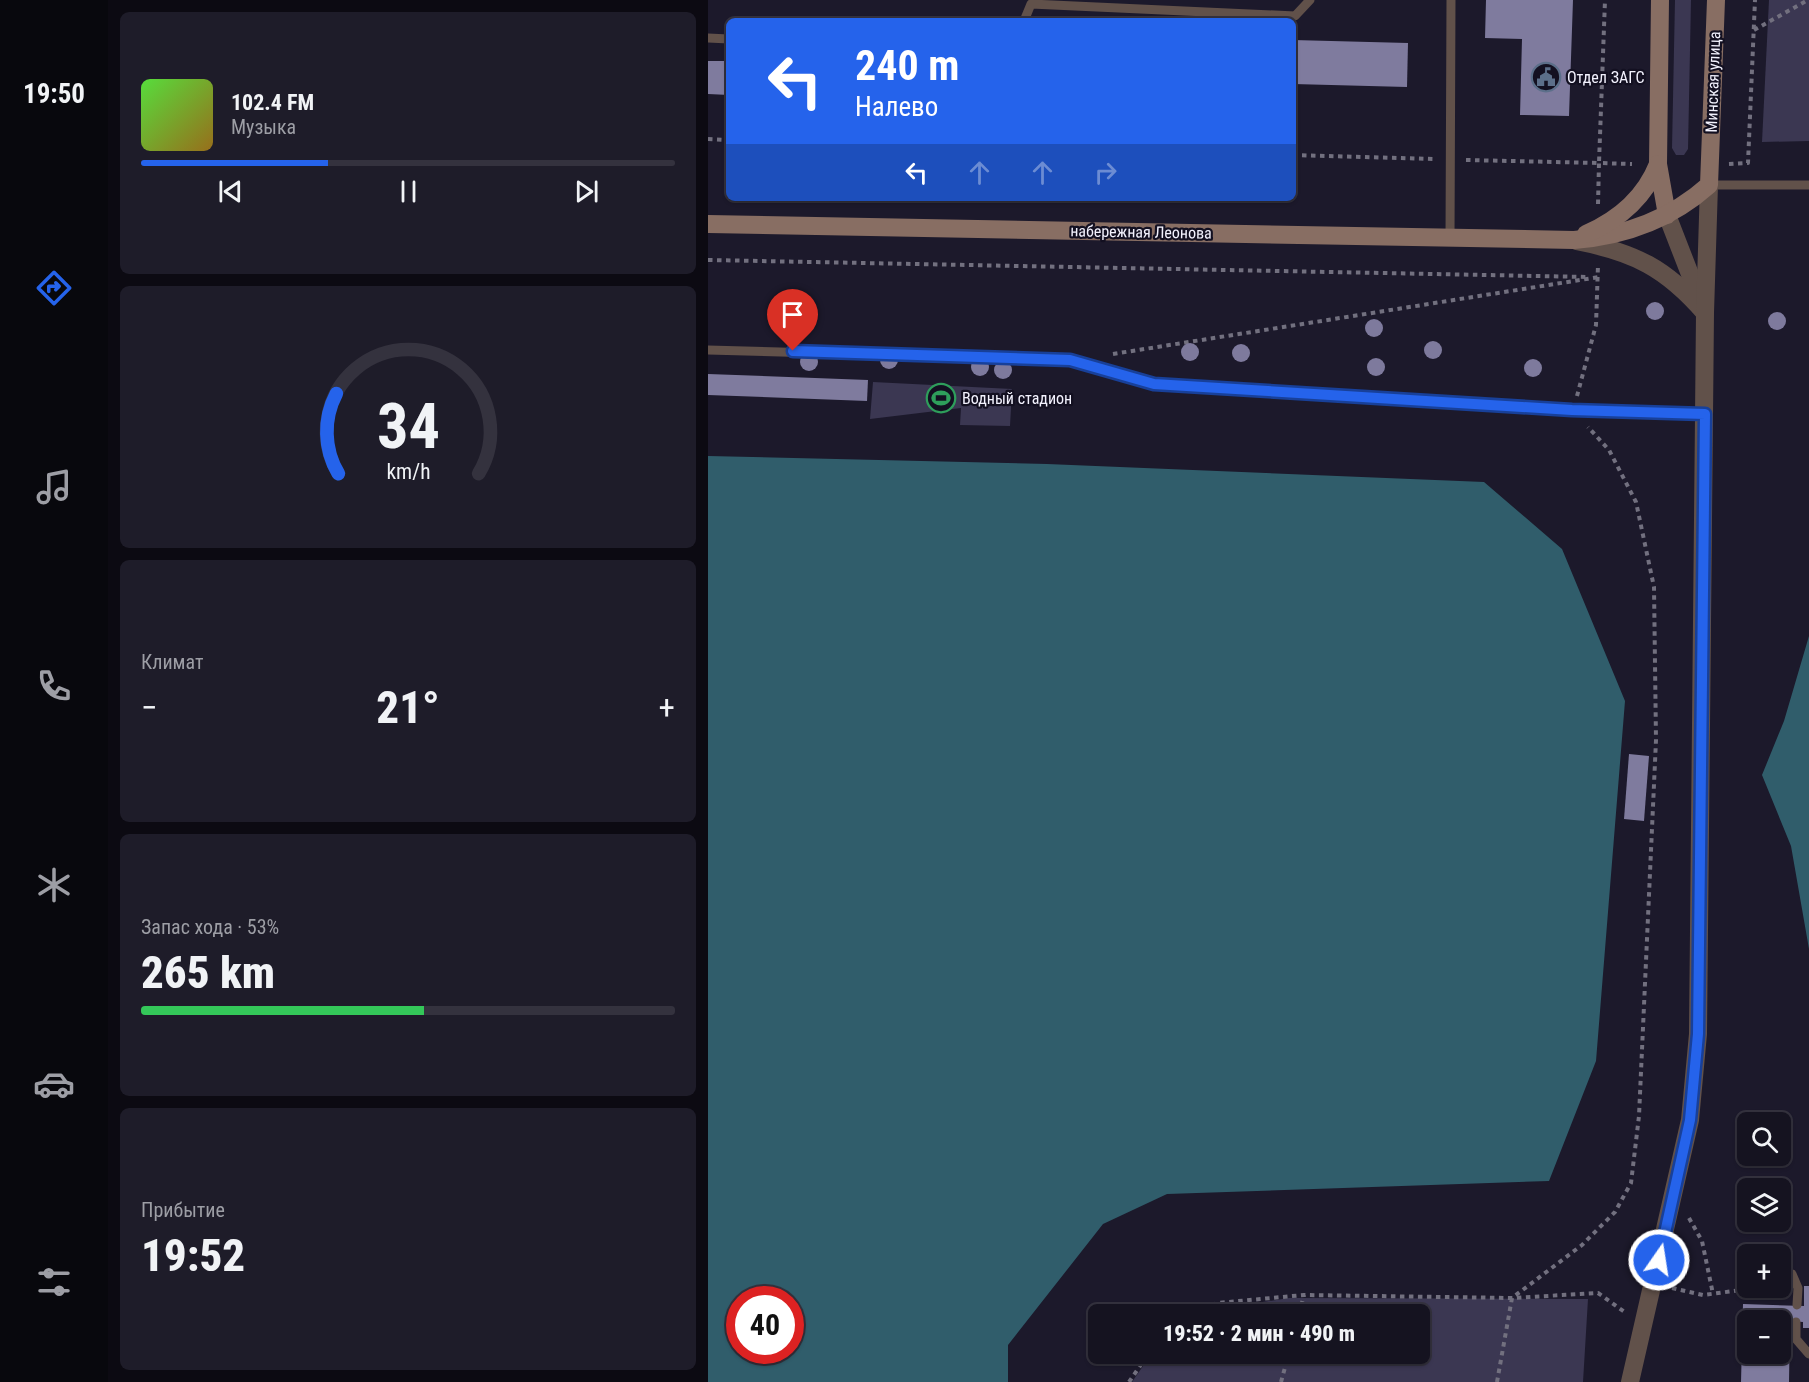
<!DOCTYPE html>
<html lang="ru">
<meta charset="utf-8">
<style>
body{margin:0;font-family:"Roboto Condensed",sans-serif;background:#1e1c29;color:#f1f3f6;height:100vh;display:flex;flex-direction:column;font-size:22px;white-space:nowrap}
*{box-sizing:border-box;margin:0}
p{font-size:20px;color:#9d9ea5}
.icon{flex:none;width:33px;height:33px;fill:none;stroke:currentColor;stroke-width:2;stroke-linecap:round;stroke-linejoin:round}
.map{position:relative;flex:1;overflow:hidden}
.drawer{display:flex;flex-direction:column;gap:12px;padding:12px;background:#0c0a12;width:600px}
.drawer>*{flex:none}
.top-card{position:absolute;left:18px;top:18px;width:570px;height:183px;border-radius:9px;box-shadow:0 2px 4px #0004,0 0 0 2px #34323e;background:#2563eb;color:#fff;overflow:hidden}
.buttons{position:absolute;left:1029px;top:1112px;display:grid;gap:12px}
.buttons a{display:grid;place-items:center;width:54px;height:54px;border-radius:9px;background:#151320;box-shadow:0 2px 4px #0004,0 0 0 2px #34323e;font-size:30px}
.speed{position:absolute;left:18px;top:1286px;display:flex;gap:12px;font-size:30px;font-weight:700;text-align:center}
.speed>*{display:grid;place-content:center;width:78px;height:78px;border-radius:50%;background:#151320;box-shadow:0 2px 4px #0004,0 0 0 2px #34323e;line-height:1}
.speed .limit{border:9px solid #d22;background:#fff;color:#111}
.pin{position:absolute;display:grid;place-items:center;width:51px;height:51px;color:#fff;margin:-62px -26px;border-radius:50% 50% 50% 0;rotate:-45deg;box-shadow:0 0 6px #0007}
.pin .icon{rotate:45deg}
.me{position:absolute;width:66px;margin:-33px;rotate:13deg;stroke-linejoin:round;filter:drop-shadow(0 0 4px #0008)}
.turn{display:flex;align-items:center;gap:21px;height:126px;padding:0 30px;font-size:27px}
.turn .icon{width:78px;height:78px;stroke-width:2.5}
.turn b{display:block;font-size:42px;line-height:51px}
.lanes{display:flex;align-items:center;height:57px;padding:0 30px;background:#0003;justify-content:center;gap:30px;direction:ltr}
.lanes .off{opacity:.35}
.big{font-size:45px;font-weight:800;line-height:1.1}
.drawer .widget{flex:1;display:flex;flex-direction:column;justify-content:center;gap:9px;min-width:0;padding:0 21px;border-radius:9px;background:#1e1c29}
.drawer .dial{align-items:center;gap:0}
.dial svg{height:156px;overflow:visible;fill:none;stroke:#34323e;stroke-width:7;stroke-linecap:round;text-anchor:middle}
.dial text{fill:#f1f3f6;stroke:none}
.song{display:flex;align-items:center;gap:18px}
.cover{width:72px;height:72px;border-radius:9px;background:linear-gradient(135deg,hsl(110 70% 55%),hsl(40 70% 35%))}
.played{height:6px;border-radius:3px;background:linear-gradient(90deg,#2563eb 35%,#34323e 35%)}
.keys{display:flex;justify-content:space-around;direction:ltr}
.heat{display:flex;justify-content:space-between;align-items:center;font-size:33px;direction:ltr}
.charge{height:9px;border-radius:4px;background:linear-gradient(90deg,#34c759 53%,#34323e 0)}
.trip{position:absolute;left:380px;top:1304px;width:342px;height:60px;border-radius:9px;background:#151320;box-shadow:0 2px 4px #0004,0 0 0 2px #34323e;font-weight:800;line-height:60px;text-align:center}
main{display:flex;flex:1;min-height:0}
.menu{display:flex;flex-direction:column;width:108px;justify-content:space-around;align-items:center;background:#08080d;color:#9d9ea5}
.menu .icon{width:42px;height:42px}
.menu .selected{color:#2563eb}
.menu b{font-size:27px;color:#f1f3f6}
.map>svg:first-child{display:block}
.green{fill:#3b3752}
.water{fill:#305d6b;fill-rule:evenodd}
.building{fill:#7f7b9e;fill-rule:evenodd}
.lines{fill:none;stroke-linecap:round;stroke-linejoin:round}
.path{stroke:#72707f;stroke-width:4;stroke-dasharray:4.5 4.5;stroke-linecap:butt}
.service{stroke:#61514a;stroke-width:9}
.tertiary{stroke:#61514a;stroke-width:18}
.secondary{stroke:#886e63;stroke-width:18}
.tree{fill:#7e7a9d}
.route-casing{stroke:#184099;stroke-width:15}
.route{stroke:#2563eb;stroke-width:10}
.labels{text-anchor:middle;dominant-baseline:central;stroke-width:4.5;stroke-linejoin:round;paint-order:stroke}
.poi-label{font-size:16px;fill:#f3f2fe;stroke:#131021;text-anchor:start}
.street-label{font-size:16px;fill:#f3f2fe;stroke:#131021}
</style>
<main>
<nav class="menu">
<b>19:50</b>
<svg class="icon selected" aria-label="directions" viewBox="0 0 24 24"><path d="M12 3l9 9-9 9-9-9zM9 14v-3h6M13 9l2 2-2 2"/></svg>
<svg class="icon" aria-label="music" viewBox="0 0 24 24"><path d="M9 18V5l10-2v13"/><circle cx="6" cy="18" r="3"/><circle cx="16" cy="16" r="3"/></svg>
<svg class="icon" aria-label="phone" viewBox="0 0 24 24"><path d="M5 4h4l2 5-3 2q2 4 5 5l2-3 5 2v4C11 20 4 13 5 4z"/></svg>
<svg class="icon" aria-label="climate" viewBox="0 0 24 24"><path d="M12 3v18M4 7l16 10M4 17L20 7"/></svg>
<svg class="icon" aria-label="car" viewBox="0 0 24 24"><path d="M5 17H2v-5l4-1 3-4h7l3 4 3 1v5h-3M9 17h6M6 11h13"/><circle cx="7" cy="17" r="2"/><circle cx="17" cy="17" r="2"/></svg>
<svg class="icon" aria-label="filters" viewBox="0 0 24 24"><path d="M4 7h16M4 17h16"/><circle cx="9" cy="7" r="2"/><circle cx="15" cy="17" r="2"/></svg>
</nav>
<section class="drawer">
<div class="widget">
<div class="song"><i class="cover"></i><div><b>102.4 FM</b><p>Музыка</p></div></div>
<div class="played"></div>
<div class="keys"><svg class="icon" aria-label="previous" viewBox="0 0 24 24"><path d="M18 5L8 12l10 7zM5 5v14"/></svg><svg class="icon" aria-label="pause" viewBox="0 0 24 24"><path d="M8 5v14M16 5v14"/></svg><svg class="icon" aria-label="next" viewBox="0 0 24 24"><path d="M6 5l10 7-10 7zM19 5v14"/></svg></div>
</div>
<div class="widget dial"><svg viewBox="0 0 100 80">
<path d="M14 69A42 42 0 1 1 86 69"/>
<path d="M14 69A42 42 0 0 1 13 28" stroke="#2563eb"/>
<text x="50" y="56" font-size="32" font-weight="700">34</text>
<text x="50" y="72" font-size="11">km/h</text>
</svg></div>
<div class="widget"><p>Климат</p>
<div class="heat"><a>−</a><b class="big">21°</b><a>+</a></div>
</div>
<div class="widget"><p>Запас хода · 53%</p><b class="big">265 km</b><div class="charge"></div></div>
<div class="widget"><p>Прибытие</p><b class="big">19:52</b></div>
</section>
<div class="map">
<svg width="1101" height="1382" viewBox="0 0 1101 1382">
<rect width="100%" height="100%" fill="#1c192b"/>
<!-- green -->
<g class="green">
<polygon points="967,0 983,0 980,149 976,155 968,155 964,148"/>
<polygon points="1061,0 1101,0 1101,141 1054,142"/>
<polygon points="165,382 304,389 302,426 252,425 253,408 162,419"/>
<polygon points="581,1298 880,1299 875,1382 424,1382 444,1353 711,1353 711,1314 497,1314 509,1309"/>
</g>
<!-- water -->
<g class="water">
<path d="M0,456L339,464L776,482L854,549L917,701L888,1061L841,1181L459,1194L395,1224L300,1345V1382H0ZM32,1299H82V1350H32Z"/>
<polygon points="1101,636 1101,949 1083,846 1054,775 1076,721"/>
</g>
<!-- building -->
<g class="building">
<polygon points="778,0 865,0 861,116 812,115 814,39 777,38"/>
<polygon points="585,40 700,43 699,87 585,84"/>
<polygon points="0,61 21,61 21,95 0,94"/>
<polygon points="0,374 160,380 159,401 0,395"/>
<polygon points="921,754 941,756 936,821 916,819"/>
<path d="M1096,1286H1101V1328H1095V1322L1082,1321L1081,1382H1033L1035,1304L1096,1306ZM1040,1320H1072V1353H1040Z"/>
</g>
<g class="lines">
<!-- path -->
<g class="path">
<polyline points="1046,30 1100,0"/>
<polyline points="0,139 21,140"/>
<polyline points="585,155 726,159"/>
<polyline points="758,160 891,163 897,0"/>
<polyline points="1021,164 1040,163 1047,0"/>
<polyline points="890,204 891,163 924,164"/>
<polyline points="0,260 881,277"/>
<polyline points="405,354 891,277"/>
<polyline points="869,396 888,325 890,265"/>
<polyline points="981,1218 994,1241 1005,1294"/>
<polyline points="964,1288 995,1295 1056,1287"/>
<polyline points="488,1314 509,1303 596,1295 804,1298 890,1293 918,1313"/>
<polyline points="591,1314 596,1295"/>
<polyline points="421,1382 441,1353"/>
<polyline points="573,1382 581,1353"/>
<polyline points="789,1382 804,1298 874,1245 907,1212 923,1183 931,1116 948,740 946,587 928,502 901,450 880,427"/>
</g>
<!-- service -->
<g class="service">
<polyline points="316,21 323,4 587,16 602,0"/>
<polyline points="0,38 21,39"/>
<polyline points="1001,185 1101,185"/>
<polyline points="742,238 743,0"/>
<polyline points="0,350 362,360 446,384 864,410 997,414"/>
<polyline points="1084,1274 1090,1288 1089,1305"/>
<polyline points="1088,1322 1088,1339 1101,1354"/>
</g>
<!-- tertiary -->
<g class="tertiary">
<polyline points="959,215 992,300"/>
<path d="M868,241C926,252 958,268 997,313"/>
<polyline points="922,1382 982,1120 990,1034 997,313 1001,185"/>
</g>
<!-- secondary -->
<g class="secondary">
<polyline points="952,0 950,164 959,215"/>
<path d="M0,224L866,240C917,236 963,219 1001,185L1008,0"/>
<path d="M878,234C910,220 937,197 950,164"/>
</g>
</g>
<!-- trees -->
<g class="tree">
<circle cx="947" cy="311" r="9"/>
<circle cx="1069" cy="321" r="9"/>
<circle cx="666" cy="328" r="9"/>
<circle cx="725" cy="350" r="9"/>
<circle cx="482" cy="352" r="9"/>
<circle cx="533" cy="353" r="9"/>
<circle cx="181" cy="360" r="9"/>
<circle cx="101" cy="362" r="9"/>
<circle cx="272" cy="367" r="9"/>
<circle cx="668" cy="367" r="9"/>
<circle cx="825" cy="368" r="9"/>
<circle cx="295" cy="370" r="9"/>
</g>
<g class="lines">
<!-- route casing -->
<g class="route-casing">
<polyline id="route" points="85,351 362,360 446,384 864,410 997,414 990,1034 982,1120 951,1260"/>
</g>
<!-- route -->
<use href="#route" class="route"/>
</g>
<!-- icons -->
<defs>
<g id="civic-ring" transform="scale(1.5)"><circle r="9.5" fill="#131021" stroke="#5c6f8a" stroke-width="1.5"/><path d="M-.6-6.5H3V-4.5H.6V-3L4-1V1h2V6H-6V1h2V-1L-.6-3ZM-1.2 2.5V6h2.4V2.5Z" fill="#5c6f8a"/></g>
<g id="stadium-ring" transform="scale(1.5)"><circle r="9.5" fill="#131021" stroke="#2e9e5b" stroke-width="1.5"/><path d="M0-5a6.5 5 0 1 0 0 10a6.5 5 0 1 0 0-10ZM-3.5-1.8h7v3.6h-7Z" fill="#2e9e5b"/></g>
</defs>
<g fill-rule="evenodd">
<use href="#civic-ring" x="838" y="77"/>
<use href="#stadium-ring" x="233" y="398"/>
</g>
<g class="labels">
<!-- poi labels -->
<g class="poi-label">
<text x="859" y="77">Отдел ЗАГС</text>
<text x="254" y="398">Водный стадион</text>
</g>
<!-- street labels -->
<g class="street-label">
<text transform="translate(1005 82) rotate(-88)">Минская улица</text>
<text transform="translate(433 232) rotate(1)">набережная Леонова</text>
</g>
</g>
</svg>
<div class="buttons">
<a><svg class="icon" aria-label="search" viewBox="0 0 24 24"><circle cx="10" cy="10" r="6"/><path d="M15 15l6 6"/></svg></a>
<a><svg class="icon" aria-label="layers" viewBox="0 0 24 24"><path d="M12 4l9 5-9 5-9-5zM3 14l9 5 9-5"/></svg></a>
<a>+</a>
<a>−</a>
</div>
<div class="speed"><div class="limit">40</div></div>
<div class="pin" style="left:85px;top:351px;background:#d93025"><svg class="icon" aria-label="arrive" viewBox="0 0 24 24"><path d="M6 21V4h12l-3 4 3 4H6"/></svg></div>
<svg class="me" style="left:951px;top:1260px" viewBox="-20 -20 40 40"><circle r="17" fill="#2563eb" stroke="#fff" stroke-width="3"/><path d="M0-11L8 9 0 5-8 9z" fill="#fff"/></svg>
<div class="trip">19:52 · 2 мин · 490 m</div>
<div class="top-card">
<div class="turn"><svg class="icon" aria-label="left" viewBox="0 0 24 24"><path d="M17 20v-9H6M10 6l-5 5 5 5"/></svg><div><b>240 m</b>Налево</div></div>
<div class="lanes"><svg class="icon" aria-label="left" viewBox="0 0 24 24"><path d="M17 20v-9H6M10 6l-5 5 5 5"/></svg><svg class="icon off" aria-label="ahead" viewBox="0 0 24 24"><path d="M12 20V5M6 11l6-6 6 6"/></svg><svg class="icon off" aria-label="ahead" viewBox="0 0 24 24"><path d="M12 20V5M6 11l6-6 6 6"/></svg><svg class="icon off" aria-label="right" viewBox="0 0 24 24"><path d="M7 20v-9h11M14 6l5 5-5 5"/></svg></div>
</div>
</div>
</main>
